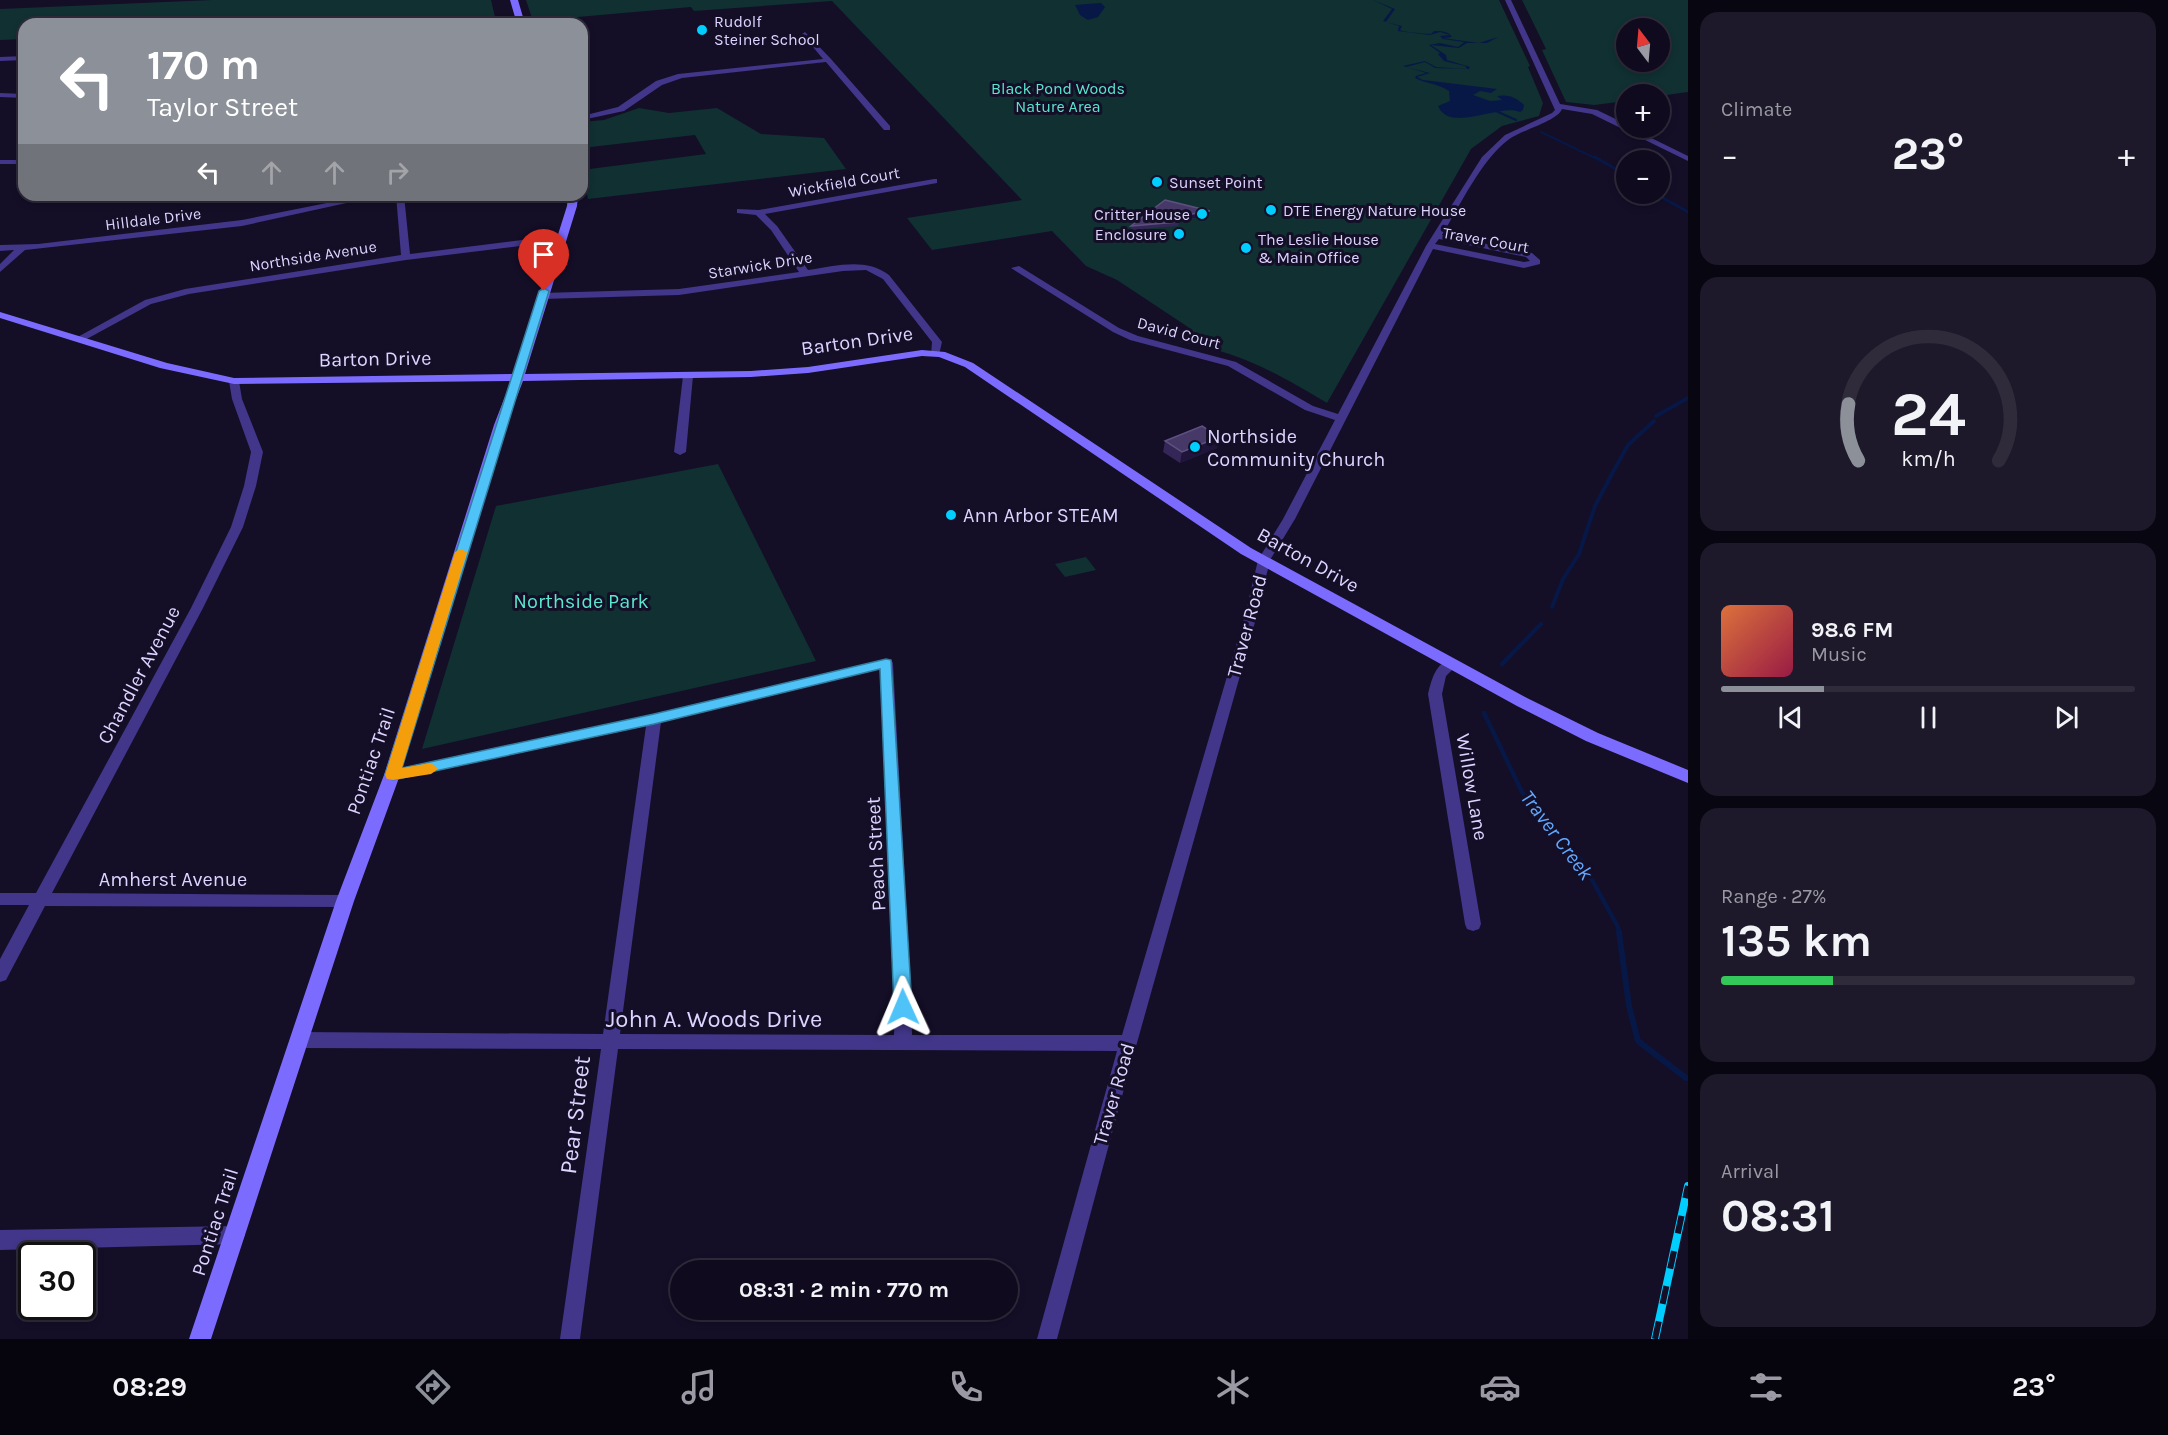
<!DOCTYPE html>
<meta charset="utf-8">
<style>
body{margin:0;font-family:Karla,sans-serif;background:#1d182a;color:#f1f3f6;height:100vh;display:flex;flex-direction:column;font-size:22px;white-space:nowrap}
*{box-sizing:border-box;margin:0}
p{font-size:20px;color:#9b9aa4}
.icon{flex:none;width:33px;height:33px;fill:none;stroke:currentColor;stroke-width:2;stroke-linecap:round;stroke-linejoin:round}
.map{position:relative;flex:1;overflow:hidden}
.sheet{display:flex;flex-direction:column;gap:12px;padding:12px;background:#080610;width:480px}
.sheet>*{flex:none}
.hud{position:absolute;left:18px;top:18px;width:570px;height:183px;border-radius:18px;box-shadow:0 3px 9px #0003,0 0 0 2px #2f2b3b;background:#8c9099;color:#fff;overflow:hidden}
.needle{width:39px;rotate:344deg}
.tools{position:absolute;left:1616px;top:18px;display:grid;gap:12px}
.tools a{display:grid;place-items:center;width:54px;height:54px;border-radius:50%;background:#0f0a1d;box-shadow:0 3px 9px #0003,0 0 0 2px #2f2b3b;font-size:30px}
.speed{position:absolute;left:18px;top:1242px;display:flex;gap:12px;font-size:30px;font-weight:700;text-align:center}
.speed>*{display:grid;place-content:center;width:78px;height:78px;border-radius:50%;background:#0f0a1d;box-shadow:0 3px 9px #0003,0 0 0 2px #2f2b3b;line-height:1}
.speed .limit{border:3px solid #111;border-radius:9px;background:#fff;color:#111}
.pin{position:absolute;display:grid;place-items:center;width:51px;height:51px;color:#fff;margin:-62px -26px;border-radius:50% 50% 50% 0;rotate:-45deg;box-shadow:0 0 6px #0007}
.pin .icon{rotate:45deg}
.me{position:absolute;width:66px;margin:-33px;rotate:359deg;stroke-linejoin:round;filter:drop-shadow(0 0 4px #0008)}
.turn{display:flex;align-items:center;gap:21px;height:126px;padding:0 30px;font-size:27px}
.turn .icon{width:78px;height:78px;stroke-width:2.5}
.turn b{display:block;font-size:42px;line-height:51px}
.lanes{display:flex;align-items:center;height:57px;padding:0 30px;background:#0003;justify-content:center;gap:30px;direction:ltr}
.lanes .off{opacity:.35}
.big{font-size:45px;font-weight:700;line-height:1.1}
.sheet .card{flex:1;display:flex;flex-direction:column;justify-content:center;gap:9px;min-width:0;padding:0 21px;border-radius:18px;background:#1d182a}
.sheet .dial{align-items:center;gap:0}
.dial svg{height:156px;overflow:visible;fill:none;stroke:#2f2b3b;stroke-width:7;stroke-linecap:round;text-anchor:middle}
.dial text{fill:#f1f3f6;stroke:none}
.song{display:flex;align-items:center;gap:18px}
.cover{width:72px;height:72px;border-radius:9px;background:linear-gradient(135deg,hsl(20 70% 55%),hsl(340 70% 35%))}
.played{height:6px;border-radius:3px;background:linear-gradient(90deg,#8c9099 25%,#2f2b3b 25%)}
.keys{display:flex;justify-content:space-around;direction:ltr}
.heat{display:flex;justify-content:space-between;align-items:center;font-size:33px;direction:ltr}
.charge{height:9px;border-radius:4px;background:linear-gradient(90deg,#34c759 27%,#2f2b3b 0)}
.trip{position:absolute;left:670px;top:1260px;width:348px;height:60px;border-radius:30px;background:#0f0a1d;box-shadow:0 3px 9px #0003,0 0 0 2px #2f2b3b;font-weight:700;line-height:60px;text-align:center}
.dock{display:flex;height:96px;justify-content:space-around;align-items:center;background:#06040c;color:#9b9aa4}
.dock .icon{width:42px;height:42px}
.dock .active{color:#8c9099}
.dock b{font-size:27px;color:#f1f3f6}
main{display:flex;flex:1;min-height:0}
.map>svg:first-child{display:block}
.green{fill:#103032;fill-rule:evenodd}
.water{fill:#071847}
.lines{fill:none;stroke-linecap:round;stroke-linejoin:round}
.stream-far4{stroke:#071847;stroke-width:2}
.stream-far3{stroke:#071847;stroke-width:3}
.stream-far2{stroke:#071847;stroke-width:4}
.stream-far1{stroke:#071847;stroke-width:4.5}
.stream{stroke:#071847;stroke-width:6}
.minor{fill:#413689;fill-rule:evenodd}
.secondary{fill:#7c6bff;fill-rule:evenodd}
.rail-casing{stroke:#00ceff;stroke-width:8}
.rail{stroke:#140e27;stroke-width:6;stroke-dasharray:18;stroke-linecap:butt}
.wall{fill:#342656}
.shaded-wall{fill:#1f153b}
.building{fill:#463968;stroke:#5e5180;stroke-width:1.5}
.route{fill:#4fc3f7;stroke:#337fa1;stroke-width:1.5}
.slow{fill:#f59e0b}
.poi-dot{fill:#00ceff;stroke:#140e27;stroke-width:2}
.labels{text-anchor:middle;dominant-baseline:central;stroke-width:6;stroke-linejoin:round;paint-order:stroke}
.far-poi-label{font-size:16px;fill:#ddd4ff;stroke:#140e27;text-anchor:start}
.far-park-label{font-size:16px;fill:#58e7d0;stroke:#140e27}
.far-street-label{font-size:16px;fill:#ddd4ff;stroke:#140e27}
.street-label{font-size:20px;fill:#ddd4ff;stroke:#140e27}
.poi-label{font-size:20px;fill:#ddd4ff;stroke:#140e27;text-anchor:start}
.park-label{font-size:20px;fill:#58e7d0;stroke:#140e27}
.water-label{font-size:21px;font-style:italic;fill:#62a8ff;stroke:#140e27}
.near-street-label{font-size:24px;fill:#ddd4ff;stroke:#140e27}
</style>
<main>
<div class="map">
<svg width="1688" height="1339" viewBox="0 0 1688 1339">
<rect width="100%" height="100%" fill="#140e27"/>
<!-- green -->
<g class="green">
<polygon points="212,0 491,0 495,17 396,24 24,24 24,39 0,40 0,9"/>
<path d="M526,0H1499L1530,66L1528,67L1543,103L1539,116L1502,126L1471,149L1327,403C1273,371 1242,353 1180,342L1188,327L1117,280L1086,266L1052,231L932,250L907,218L1022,200L832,1L694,11L691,7L533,21Z"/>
<path d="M1522,0H1688V92L1659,96L1626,94V101L1594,105L1566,102L1542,50L1546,49ZM1626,28H1659V62H1626Z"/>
<polygon points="639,108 669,113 717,108 761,134 824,138 846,169 588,199 582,170 706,154 695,135 582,148 582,122 604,120"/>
<polygon points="718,464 816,661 422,749 496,506"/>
<polygon points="1086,557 1096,570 1065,577 1055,564"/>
</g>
<!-- water -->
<g class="water">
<path d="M1373,0L1395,9L1386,22L1402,26L1400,30C1407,33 1422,33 1431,34L1434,31C1440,31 1449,31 1452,37L1443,38L1479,43L1498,37L1487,43H1467L1459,48L1431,45L1446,55L1447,60L1470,67L1469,69L1435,68L1425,62L1406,67L1430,73L1417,77L1423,80L1497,89L1491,93L1480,91L1473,95L1490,101L1502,100L1497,96C1508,94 1516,97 1524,105L1523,110L1520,112C1500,103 1450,134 1438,106L1450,101L1449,91C1437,83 1427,84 1415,78L1416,76L1426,73L1403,66L1425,61L1436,67L1467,69L1465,66L1444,61L1438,54L1440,53L1429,45L1440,43L1458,47L1464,42L1443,39L1440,36L1450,35L1440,32L1430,35L1398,31L1399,26L1383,21L1392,9Z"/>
<polygon points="1101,3 1105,7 1098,17 1088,20 1080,15 1075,5"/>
</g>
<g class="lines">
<!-- stream-far4 -->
<g class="stream-far4">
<polyline points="1496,111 1516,120"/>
<polyline points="1541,132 1597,159"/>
</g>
<!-- stream-far3 -->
<g class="stream-far3">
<polyline points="1595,157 1626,175"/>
<polyline points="1656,194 1688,212"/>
</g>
<!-- stream-far2 -->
<g class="stream-far2">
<polyline points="1656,416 1688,398"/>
<polyline points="1552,607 1563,579 1579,554 1595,506 1613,472 1628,445 1654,421"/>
</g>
<!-- stream-far1 -->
<g class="stream-far1">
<polyline points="1502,664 1541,624"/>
<polyline points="1484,713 1522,792 1581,860 1618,927 1619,933"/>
</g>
<!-- stream -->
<polyline class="stream" points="1619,932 1629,1006 1638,1041 1686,1078"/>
<!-- minor -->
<g class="minor">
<path d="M1505,0H1511L1560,104L1597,110L1626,124V128H1631L1688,156V161L1592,114L1562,109C1558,121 1521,130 1508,140C1482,159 1459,207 1442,235L1532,253L1540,260V264L1524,268L1433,249L1295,519L1270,560L1257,615L1119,1107L1057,1339H1037L1117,1051L618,1049L580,1339H560L601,1049L300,1048L294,1045L291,1040L294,1035L300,1032L603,1034L646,726L392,780L387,779L385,775L387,771L654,714L886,659L891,660L893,663L911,994L912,1035H1122L1245,615L1258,560L1283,519L1335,420L1305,410L1228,366L1130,340L1113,332L1011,268L1019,266L1119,328L1138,336L1236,362L1313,406L1338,414L1426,246L1482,157L1505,135L1552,113L1555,110ZM1439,239L1526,257L1530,261L1524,262L1435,244ZM880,669L895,994L894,1035L620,1034L661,722Z"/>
<polygon points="805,32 831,59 890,126 890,130 884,130 826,62 682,78 662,85 624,111 582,120 582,116 618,107 656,81 678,74 823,59 802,34"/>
<polygon points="24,56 24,60 0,61 0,57"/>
<polygon points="0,93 24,94 24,98 0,97"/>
<rect x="0" y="160" width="24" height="4"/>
<path d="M934,179H937V183L765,214L777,226L808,270C835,266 866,257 889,275L942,342L939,355H931L932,342L883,279L866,270L843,271L679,295L542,299L537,296L542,293L679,289L799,272L771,230L756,215L737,213V209L759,210Z"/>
<polygon points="367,195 383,195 242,226 25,250 0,272 0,264 14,250 0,251 0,245 38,244 242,220"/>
<polygon points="396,195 404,195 410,254 562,235 566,238 562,241 406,260 189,294 151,304 83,341 79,342 74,339 145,300 185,289 401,255"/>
<polygon points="688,373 693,376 686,452 680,455 674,452 683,376"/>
<polygon points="234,378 239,381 242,399 263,452 256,486 243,527 203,608 52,893 345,895 351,897 353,901 351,905 345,907 45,906 6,980 0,982 0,959 29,905 0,905 0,893 36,893 191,608 231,527 244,486 251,452 232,399 229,381"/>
<path d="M1452,659L1459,663L1446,676L1442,694L1481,924L1479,929L1473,931L1467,929L1465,924L1428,694C1432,679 1435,663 1452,659Z"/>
<polygon points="235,1226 242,1228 245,1235 242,1242 235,1244 0,1250 0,1230"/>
</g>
<!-- secondary -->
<g class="secondary">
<polygon points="510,0 518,0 525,24 517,24"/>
<polygon points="568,195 578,195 577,206 525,374 751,371 808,367 922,350 945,352 973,363 1251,548 1527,698 1598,733 1688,770 1688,783 1586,741 1517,706 1241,554 965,367 939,357 922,356 808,373 751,377 523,381 506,425 400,775 354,901 211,1339 189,1339 336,901 384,775 494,425 511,381 234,384 160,368 0,318 0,312 167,363 234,378 514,374 567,206"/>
</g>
<!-- rail casing -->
<g class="rail-casing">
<polyline id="rail" points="1655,1339 1688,1186"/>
</g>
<!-- rail -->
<use href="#rail" class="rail"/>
</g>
<!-- wall -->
<g class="wall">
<polygon points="1210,211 1209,216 1178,221 1179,222 1178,226 1131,230 1131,226"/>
<polygon points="1219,437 1217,448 1180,463 1163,452 1165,441"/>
</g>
<!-- shaded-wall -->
<g class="shaded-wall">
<polygon points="1210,211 1209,216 1173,221 1174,217"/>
<polygon points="1219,437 1217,448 1180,463 1182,452"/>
</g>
<!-- building -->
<g class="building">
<polygon points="1165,200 1210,211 1174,217 1179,222 1131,226"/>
<polygon points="1202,426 1219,437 1182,452 1165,441"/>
</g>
<!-- route -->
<polygon class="route" points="544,288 549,291 402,768 654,714 886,659 891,660 912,1007 909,1012 903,1014 897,1012 894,1007 880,669 654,724 393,780 385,775 539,291"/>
<!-- slow -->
<polygon class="slow" points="461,549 467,552 402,768 431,763 438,769 431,774 393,780 387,779 385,775 455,552"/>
<!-- markers -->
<g class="poi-dot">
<circle cx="702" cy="30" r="6"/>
<circle cx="1157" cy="182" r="6"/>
<circle cx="1271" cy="210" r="6"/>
<circle cx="1202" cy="214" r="6"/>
<circle cx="1179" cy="234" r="6"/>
<circle cx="1246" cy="248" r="6"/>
<circle cx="1195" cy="447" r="6"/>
<circle cx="951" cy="515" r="6"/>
</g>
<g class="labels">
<!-- far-poi labels -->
<g class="far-poi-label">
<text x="714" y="21">Rudolf<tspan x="714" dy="18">Steiner School</tspan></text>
<text x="1169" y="182">Sunset Point</text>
<text x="1283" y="210">DTE Energy Nature House</text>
<text x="1190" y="214" text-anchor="end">Critter House</text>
<text x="1167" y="234" text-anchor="end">Enclosure</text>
<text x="1258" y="239">The Leslie House<tspan x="1258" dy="18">&amp; Main Office</tspan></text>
</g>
<!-- far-park labels -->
<g class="far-park-label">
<text x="1058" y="88">Black Pond Woods<tspan x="1058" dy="18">Nature Area</tspan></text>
</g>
<!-- far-street labels -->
<g class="far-street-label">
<text transform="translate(844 182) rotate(-10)">Wickfield Court</text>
<text transform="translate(153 219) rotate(-7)">Hilldale Drive</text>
<text transform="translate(1486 240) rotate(10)">Traver Court</text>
<text transform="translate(313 256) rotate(-9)">Northside Avenue</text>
<text transform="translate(760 265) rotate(-9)">Starwick Drive</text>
<text transform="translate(1179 333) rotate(15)">David Court</text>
</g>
<!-- street labels -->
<g class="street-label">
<text transform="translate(857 341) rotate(-8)">Barton Drive</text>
<text transform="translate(375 359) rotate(-1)">Barton Drive</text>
<text transform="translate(1308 560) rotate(29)">Barton Drive</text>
<text transform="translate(1247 626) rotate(-75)">Traver Road</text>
<text transform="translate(139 675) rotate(-62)">Chandler Avenue</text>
<text transform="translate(371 761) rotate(-71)">Pontiac Trail</text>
<text transform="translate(1472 787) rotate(80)">Willow Lane</text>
<text transform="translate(876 854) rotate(-93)">Peach Street</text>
<text x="173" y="879">Amherst Avenue</text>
<text transform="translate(1114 1094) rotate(-74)">Traver Road</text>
<text transform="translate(215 1222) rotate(-72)">Pontiac Trail</text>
</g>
<!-- poi labels -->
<g class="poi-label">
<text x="1207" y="436">Northside<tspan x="1207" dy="23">Community Church</tspan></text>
<text x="963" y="515">Ann Arbor STEAM</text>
</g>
<!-- park labels -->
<g class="park-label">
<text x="581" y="601">Northside Park</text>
</g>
<!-- water labels -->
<g class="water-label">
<text transform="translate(1557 835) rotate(53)">Traver Creek</text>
</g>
<!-- near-street labels -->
<g class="near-street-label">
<text x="714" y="1019">John A. Woods Drive</text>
<text transform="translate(575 1115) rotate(-83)">Pear Street</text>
</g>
</g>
</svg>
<div class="tools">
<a><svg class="needle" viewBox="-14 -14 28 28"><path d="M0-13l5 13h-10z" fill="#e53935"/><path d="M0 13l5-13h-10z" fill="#9b9aa4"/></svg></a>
<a>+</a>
<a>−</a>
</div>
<div class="speed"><div class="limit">30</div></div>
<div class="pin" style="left:544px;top:291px;background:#d93025"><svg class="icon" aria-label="arrive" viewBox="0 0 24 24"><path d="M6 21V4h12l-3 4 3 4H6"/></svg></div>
<svg class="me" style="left:903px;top:1007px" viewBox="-20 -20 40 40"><path d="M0-17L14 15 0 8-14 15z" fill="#4fc3f7" stroke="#fff" stroke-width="4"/></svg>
<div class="trip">08:31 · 2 min · 770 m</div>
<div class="hud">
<div class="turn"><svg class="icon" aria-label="left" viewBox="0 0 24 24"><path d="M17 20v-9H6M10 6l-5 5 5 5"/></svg><div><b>170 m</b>Taylor Street</div></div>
<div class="lanes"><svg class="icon" aria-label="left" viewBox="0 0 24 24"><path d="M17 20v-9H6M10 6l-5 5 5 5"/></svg><svg class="icon off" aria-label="ahead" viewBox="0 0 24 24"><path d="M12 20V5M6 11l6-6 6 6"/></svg><svg class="icon off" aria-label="ahead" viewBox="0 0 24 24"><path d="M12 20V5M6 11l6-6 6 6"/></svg><svg class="icon off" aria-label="right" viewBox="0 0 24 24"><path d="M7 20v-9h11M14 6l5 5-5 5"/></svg></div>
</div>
</div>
<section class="sheet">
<div class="card"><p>Climate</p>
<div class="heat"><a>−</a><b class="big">23°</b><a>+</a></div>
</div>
<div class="card dial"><svg viewBox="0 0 100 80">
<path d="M14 69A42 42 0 1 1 86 69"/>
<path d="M14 69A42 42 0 0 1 9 40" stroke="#8c9099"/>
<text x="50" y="56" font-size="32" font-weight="700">24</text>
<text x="50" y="72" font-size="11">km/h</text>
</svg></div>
<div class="card">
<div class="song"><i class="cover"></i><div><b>98.6 FM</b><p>Music</p></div></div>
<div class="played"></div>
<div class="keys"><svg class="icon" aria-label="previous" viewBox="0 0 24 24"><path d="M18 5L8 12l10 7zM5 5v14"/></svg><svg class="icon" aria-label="pause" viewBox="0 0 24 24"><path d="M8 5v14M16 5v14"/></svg><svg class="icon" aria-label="next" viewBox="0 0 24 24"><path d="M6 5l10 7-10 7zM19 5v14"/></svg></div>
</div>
<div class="card"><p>Range · 27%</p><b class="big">135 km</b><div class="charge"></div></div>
<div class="card"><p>Arrival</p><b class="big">08:31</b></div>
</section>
</main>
<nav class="dock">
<b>08:29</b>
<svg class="icon active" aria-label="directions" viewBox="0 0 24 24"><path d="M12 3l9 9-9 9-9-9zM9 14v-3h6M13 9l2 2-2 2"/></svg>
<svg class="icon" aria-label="music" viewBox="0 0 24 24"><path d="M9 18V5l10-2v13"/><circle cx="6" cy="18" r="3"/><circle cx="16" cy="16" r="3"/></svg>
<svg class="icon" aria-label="phone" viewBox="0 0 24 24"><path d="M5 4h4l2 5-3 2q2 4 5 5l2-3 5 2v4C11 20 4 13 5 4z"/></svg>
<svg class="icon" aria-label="climate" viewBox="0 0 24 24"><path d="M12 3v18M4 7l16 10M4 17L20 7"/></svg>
<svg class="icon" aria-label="car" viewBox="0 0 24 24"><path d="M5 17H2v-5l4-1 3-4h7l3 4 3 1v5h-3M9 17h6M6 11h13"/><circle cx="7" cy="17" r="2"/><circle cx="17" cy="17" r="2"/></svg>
<svg class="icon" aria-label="filters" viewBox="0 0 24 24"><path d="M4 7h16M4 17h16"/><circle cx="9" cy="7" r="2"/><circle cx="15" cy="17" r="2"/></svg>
<b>23°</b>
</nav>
